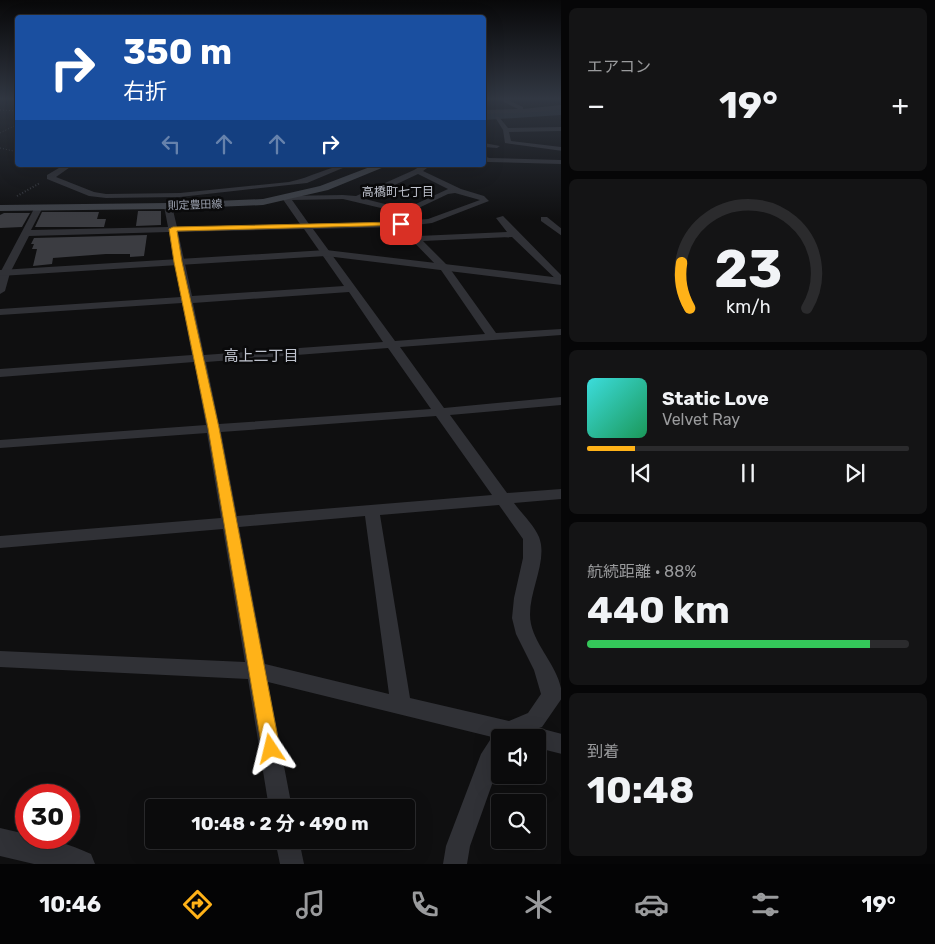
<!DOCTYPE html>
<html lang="ja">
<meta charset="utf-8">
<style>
body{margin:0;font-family:Rubik,"Noto Sans JP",sans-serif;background:#141415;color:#f1f3f6;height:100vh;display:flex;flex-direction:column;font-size:19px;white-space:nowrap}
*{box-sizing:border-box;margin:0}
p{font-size:16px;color:#9a9b9d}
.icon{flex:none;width:28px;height:28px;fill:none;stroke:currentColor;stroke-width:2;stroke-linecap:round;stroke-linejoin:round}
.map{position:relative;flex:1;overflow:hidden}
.drawer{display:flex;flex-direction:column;gap:8px;padding:8px;background:#060607;width:374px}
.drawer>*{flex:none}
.hud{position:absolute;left:15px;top:15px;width:471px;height:152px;border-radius:5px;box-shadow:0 5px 20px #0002,0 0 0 1px #2b2b2d;background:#1a4fa0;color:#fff;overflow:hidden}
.buttons{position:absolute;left:491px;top:729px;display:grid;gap:10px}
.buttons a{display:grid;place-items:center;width:55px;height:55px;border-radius:5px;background:#0b0b0c;box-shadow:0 5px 20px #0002,0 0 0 1px #2b2b2d;font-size:25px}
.speed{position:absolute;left:15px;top:784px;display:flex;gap:10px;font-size:25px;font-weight:700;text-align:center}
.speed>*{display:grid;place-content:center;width:65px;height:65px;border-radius:50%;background:#0b0b0c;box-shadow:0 5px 20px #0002,0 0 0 1px #2b2b2d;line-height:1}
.speed .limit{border:8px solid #d22;background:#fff;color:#111}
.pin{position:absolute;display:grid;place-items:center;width:42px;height:42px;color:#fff;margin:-21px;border-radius:10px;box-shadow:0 2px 8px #0006}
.me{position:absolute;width:55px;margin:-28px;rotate:350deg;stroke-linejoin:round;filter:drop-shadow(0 0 4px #0008)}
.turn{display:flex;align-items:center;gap:18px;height:105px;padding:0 25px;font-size:22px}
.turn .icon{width:65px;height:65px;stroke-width:2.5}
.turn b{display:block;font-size:35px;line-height:42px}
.lanes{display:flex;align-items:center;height:48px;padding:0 25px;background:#0003;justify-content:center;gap:25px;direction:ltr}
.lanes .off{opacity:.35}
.big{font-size:38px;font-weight:700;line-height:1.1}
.drawer .tile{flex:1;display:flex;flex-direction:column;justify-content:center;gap:8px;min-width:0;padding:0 18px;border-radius:8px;background:#141415}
.drawer .dial{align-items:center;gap:0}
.dial svg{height:130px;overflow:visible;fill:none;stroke:#2b2b2d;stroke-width:7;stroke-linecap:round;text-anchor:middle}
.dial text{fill:#f1f3f6;stroke:none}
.song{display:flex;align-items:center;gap:15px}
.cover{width:60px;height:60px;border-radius:8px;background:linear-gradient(135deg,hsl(180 70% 55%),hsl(150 70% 35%))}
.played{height:5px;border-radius:2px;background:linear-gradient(90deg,#ffb218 15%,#2b2b2d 15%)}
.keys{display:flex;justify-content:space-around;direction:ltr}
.heat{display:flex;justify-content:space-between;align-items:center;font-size:28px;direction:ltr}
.charge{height:8px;border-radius:4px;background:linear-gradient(90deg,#34c759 88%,#2b2b2d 0)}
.trip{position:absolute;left:145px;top:799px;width:270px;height:50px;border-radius:5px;background:#0b0b0c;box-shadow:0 5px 20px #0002,0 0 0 1px #2b2b2d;font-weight:700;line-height:50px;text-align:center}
.dock{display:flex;height:80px;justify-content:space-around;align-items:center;background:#040405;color:#9a9b9d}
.dock .icon{width:35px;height:35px}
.dock .current{color:#ffb218}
.dock b{font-size:22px;color:#f1f3f6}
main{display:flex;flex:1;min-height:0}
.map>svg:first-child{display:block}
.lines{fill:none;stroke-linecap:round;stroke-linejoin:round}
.river{fill:#252e35;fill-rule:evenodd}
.building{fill:#3b3c41}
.path-far1{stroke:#36383d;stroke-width:1;stroke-dasharray:1 2;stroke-linecap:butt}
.path{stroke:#36383d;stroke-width:2;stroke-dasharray:1 2;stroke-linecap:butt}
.minor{fill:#303136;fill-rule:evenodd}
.tertiary{fill:#303136;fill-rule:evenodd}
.secondary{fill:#3d4046;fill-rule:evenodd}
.route{fill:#ffb218;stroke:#a67410}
.labels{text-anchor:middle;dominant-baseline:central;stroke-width:5;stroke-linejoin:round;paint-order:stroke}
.far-street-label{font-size:11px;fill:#9fa5b3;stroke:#0a0a0b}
.far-neighbourhood-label{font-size:12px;fill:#c0c4cf;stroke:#0a0a0b}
.neighbourhood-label{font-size:15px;fill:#c0c4cf;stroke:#0a0a0b}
</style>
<main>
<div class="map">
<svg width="562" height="864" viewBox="0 0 562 864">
<rect width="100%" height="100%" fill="#0f0f10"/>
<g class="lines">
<!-- river -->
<polygon class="river" points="562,107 562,115 484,120 484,112"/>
</g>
<!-- building -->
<g class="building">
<polygon points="138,211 161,211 161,225 136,226"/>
<polygon points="42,212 99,212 97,219 106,219 104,227 35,227"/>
<polygon points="4,213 30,213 22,227 0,228 0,215"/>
<polygon points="147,235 144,256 130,257 130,254 106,254 53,258 52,264 33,266 37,249 32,249 34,244 31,244 34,238"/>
</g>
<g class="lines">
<!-- path-far1 -->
<g class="path-far1">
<polyline points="0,110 18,111"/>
<polyline points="0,133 18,124"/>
<polyline points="0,148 18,152"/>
</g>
<!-- path -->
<polyline class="path" points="17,196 40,183"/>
<!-- minor -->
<g class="minor">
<polygon points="496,98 504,98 523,107 523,109 562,105 562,109 539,112 484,114 484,110 518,109"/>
<polygon points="495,117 499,117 508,128 562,127 562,131 509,132 511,141 562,147 562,151 505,143 503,130"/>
<polygon points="484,143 500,146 497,148 484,147"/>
<polygon points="484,156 489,158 562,160 562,164 488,162 484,161"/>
<path d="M64,165H73L56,177L94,192L106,194L180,193L289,182C310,178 331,165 350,165L307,183L180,197L106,198L89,196L47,179V175Z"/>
<path d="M422,165H431L423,171L461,189L484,196L489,201L432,223L408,226L418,236L507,232L496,218L503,216L562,276V285L512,237L423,241L448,266L496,333L562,329V335L400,347L444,408L562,397V405L450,415L507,493L562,489V499L514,503C522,514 534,525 539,537C549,563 525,596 531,624C537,650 562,670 562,698L542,727L539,728L562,734V754L538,748V738H500V762L470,846L467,864H443L446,846L481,754L492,737L268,682L292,808H269L248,679L0,667V651L245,662L223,529L0,548V536L221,518L207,433L0,448V440L206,425L194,362L0,377V369L192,355L182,303L0,315V309L181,297L169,232L29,236L10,273L5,291L0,294V273L36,205L43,207L31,230L168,227L164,206L168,204L172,206L177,227L300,224L282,198L283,196L343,195L356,196L414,170ZM418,174L448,189L405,209L365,199ZM455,193L480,200L428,219L401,221L309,224L292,200L343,199L406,214L448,194ZM399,227L441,270L485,334L395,341L313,229ZM304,229L344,286L192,296L178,232ZM349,292L383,342L204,355L193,303ZM388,348L431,409L219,424L206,362ZM436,416L492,495L237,516L221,432ZM499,505L523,539V558L514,598L512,618L516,634L534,670L541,694L528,713L509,721L410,698L380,515ZM365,516L389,694L265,664L239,527Z"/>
<polygon points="541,217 547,217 562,229 562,236 541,221"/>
<polygon points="275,840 299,840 304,864 280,864"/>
</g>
<!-- tertiary -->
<g class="tertiary">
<polygon points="326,250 562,278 562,285 326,256 0,276 0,270"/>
<path d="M0,828L26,834V838C50,838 69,844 91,854L95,864H34L0,856Z"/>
</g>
<!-- secondary -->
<polygon class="secondary" points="375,165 389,165 328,190 263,205 168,209 0,211 0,205 168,203 263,199 320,186"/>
</g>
<!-- sky -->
<linearGradient id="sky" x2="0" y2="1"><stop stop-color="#080809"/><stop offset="0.45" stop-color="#313742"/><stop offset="1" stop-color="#313742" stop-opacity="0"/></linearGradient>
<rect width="562" height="219" fill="url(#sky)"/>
<!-- route -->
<polygon class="route" points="401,222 404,222 404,225 177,231 182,262 219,428 280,749 277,755 271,757 264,755 262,749 208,428 174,262 169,229 173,227"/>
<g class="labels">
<!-- far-street labels -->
<g class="far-street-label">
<text transform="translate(195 205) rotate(-2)">則定豊田線</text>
</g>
<!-- far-neighbourhood labels -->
<g class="far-neighbourhood-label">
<text x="398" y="192">高橋町七丁目</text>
</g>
<!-- neighbourhood labels -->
<g class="neighbourhood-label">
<text x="261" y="356">高上二丁目</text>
</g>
</g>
</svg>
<div class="buttons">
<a><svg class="icon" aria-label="sound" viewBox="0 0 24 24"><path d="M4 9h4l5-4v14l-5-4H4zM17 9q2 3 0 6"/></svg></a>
<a><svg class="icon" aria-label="search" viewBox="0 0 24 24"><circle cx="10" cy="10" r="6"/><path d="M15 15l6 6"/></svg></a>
</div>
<div class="speed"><div class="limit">30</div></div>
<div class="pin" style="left:401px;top:224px;background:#d93025"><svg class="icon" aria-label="arrive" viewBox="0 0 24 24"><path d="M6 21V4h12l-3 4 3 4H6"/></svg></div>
<svg class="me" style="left:271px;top:749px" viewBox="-20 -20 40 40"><path d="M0-17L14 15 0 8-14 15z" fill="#ffb218" stroke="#fff" stroke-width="4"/></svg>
<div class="trip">10:48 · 2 分 · 490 m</div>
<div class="hud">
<div class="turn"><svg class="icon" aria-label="right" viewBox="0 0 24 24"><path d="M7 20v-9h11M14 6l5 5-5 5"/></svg><div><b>350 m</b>右折</div></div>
<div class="lanes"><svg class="icon off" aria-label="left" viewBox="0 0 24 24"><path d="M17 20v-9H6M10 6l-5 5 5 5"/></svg><svg class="icon off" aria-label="ahead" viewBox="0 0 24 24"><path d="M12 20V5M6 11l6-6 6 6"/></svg><svg class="icon off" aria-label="ahead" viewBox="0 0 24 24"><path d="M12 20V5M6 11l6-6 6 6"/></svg><svg class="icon" aria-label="right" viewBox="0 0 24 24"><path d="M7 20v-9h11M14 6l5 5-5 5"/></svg></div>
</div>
</div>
<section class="drawer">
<div class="tile"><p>エアコン</p>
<div class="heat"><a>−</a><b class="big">19°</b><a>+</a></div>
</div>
<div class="tile dial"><svg viewBox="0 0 100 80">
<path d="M14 69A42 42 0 1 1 86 69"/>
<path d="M14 69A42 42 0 0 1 9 41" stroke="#ffb218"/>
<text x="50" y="56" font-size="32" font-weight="700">23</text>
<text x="50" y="72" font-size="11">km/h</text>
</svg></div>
<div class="tile">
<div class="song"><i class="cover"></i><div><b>Static Love</b><p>Velvet Ray</p></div></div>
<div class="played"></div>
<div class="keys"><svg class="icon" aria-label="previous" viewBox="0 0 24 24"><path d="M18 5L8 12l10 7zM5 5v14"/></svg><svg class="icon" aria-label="pause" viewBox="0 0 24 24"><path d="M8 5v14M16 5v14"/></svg><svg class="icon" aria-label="next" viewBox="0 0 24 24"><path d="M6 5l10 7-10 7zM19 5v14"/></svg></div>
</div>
<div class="tile"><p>航続距離 · 88%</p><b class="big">440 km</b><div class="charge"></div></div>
<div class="tile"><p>到着</p><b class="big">10:48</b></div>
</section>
</main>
<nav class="dock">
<b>10:46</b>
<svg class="icon current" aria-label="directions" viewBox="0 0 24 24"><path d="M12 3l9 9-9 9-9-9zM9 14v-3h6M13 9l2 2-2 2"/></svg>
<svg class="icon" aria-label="music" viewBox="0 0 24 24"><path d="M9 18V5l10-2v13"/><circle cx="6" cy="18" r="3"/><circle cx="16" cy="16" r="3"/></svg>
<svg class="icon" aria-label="phone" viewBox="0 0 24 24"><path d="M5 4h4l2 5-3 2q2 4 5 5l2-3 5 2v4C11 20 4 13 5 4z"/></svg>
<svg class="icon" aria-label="climate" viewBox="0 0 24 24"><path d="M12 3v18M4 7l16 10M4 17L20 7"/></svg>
<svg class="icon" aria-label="car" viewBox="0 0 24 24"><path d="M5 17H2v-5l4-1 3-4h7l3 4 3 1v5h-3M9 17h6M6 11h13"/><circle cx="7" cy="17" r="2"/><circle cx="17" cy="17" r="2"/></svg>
<svg class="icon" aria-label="filters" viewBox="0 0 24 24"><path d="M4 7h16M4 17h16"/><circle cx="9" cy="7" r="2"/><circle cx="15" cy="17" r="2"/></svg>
<b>19°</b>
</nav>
